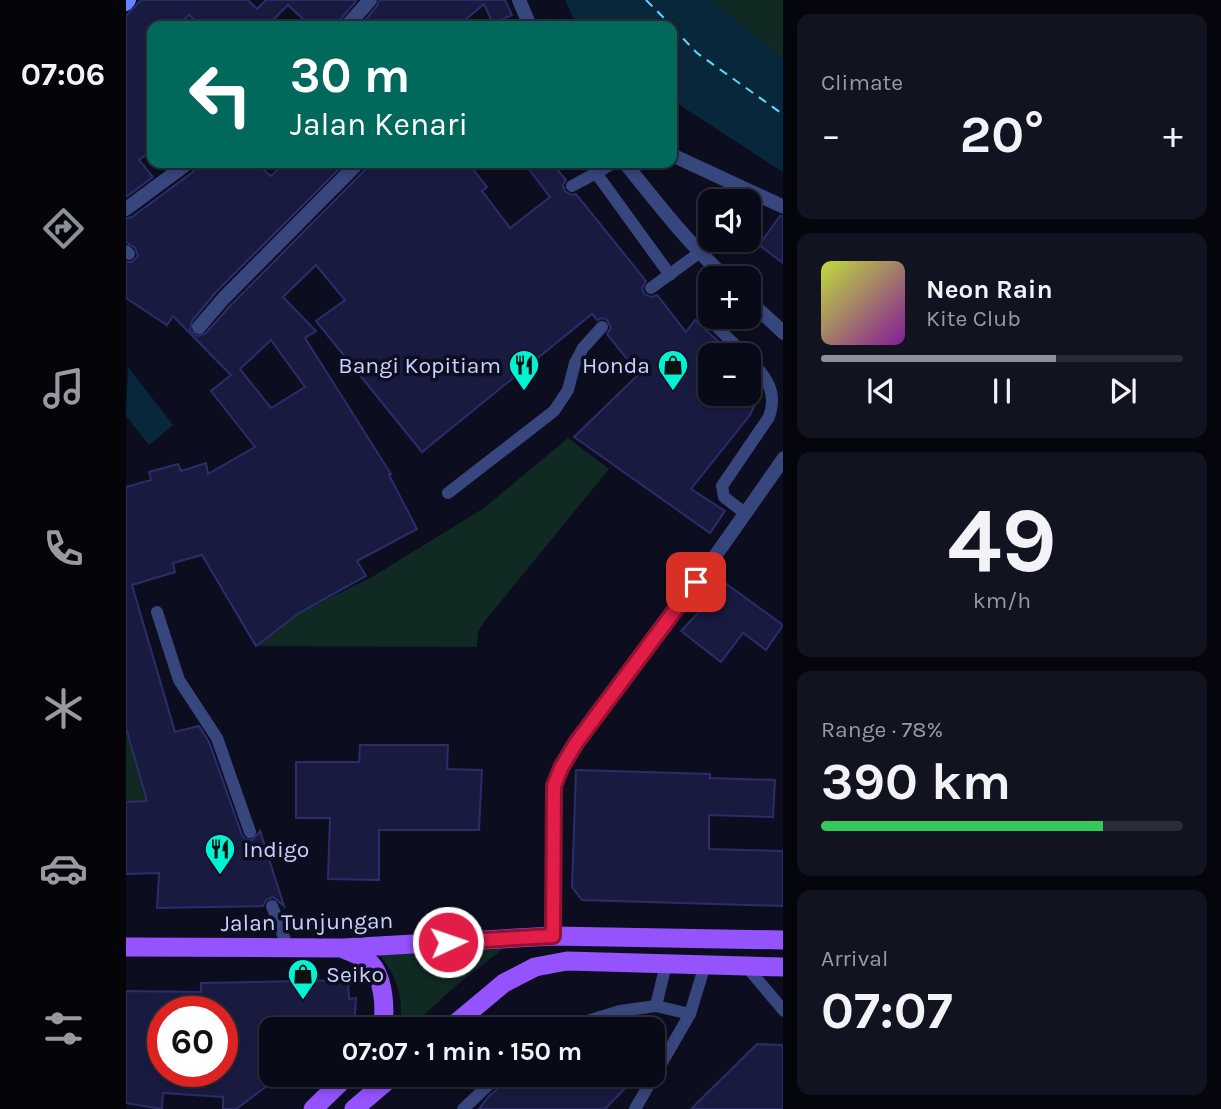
<!DOCTYPE html>
<meta charset="utf-8">
<style>
body{margin:0;font-family:Karla,sans-serif;background:#121320;color:#f1f3f6;height:100vh;display:flex;flex-direction:column;font-size:26px;white-space:nowrap}
*{box-sizing:border-box;margin:0}
p{font-size:23px;color:#999aa1}
.icon{flex:none;width:38px;height:38px;fill:none;stroke:currentColor;stroke-width:2;stroke-linecap:round;stroke-linejoin:round}
.map{position:relative;flex:1;overflow:hidden}
.details{display:flex;flex-direction:column;gap:14px;padding:14px;background:#05060d;width:438px}
.details>*{flex:none}
.guide{position:absolute;left:21px;top:21px;width:530px;height:147px;border-radius:14px;box-shadow:0 4px 10px #0003,0 0 0 2px #292b36;background:#00695c;color:#fff;overflow:hidden}
.buttons{position:absolute;left:572px;top:189px;display:grid;gap:14px}
.buttons a{display:grid;place-items:center;width:63px;height:63px;border-radius:14px;background:#090a17;box-shadow:0 4px 10px #0003,0 0 0 2px #292b36;font-size:35px}
.speed{position:absolute;left:21px;top:996px;display:flex;gap:14px;font-size:35px;font-weight:700;text-align:center}
.speed>*{display:grid;place-content:center;width:91px;height:91px;border-radius:50%;background:#090a17;box-shadow:0 4px 10px #0003,0 0 0 2px #292b36;line-height:1}
.speed .limit{border:10px solid #d22;background:#fff;color:#111}
.pin{position:absolute;display:grid;place-items:center;width:60px;height:60px;color:#fff;margin:-30px;border-radius:14px;box-shadow:0 4px 10px #0006}
.me{position:absolute;width:77px;margin:-38px;rotate:87deg;stroke-linejoin:round;filter:drop-shadow(0 0 5px #0008)}
.turn{display:flex;align-items:center;gap:24px;height:147px;padding:0 28px;font-size:32px}
.turn .icon{width:91px;height:91px;stroke-width:2.5}
.turn b{display:block;font-size:49px;line-height:60px}
.big{font-size:52px;font-weight:700;line-height:1.1}
.details .card{flex:1;display:flex;flex-direction:column;justify-content:center;gap:10px;min-width:0;padding:0 24px;border-radius:14px;background:#121320}
.details .dial{align-items:center;gap:0}
.dial b{font-size:91px;line-height:1}
.song{display:flex;align-items:center;gap:21px}
.cover{width:84px;height:84px;border-radius:10px;background:linear-gradient(135deg,hsl(70 70% 55%),hsl(290 70% 35%))}
.played{height:7px;border-radius:4px;background:linear-gradient(90deg,#8c9099 65%,#292b36 65%)}
.keys{display:flex;justify-content:space-around;direction:ltr}
.heat{display:flex;justify-content:space-between;align-items:center;font-size:38px;direction:ltr}
.charge{height:10px;border-radius:5px;background:linear-gradient(90deg,#34c759 78%,#292b36 0)}
.trip{position:absolute;left:133px;top:1017px;width:406px;height:70px;border-radius:14px;background:#090a17;box-shadow:0 4px 10px #0003,0 0 0 2px #292b36;font-weight:700;line-height:70px;text-align:center}
main{display:flex;flex:1;min-height:0}
.tab-bar{display:flex;flex-direction:column;width:126px;justify-content:space-around;align-items:center;background:#040409;color:#999aa1}
.tab-bar .icon{width:49px;height:49px}
.tab-bar .on{color:#8c9099}
.tab-bar b{font-size:32px;color:#f1f3f6}
.map>svg:first-child{display:block}
.green{fill:#102922}
.water{fill:#09273b}
.lines{fill:none;stroke-linecap:round;stroke-linejoin:round}
.ferry{stroke:#5ad9fe;stroke-width:2;stroke-dasharray:9 7;stroke-linecap:butt}
.building{fill:#191a40;stroke:#2b2d6b;stroke-width:2;fill-rule:evenodd}
.service{stroke:#38467e;stroke-width:12}
.minor{stroke:#38467e;stroke-width:14}
.tertiary{stroke:#38467e;stroke-width:14}
.secondary{stroke:#6384fe;stroke-width:14}
.primary{stroke:#9553fd;stroke-width:19}
.route-casing{stroke:#92132f;stroke-width:18}
.route{stroke:#e11d48;stroke-width:12}
.labels{text-anchor:middle;dominant-baseline:central;stroke-width:7;stroke-linejoin:round;paint-order:stroke}
.poi-label{font-size:23px;fill:#cbd1ff;stroke:#0c0e1f;text-anchor:end}
.street-label{font-size:23px;fill:#cbd1ff;stroke:#0c0e1f}
</style>
<main>
<nav class="tab-bar">
<b>07:06</b>
<svg class="icon on" aria-label="directions" viewBox="0 0 24 24"><path d="M12 3l9 9-9 9-9-9zM9 14v-3h6M13 9l2 2-2 2"/></svg>
<svg class="icon" aria-label="music" viewBox="0 0 24 24"><path d="M9 18V5l10-2v13"/><circle cx="6" cy="18" r="3"/><circle cx="16" cy="16" r="3"/></svg>
<svg class="icon" aria-label="phone" viewBox="0 0 24 24"><path d="M5 4h4l2 5-3 2q2 4 5 5l2-3 5 2v4C11 20 4 13 5 4z"/></svg>
<svg class="icon" aria-label="climate" viewBox="0 0 24 24"><path d="M12 3v18M4 7l16 10M4 17L20 7"/></svg>
<svg class="icon" aria-label="car" viewBox="0 0 24 24"><path d="M5 17H2v-5l4-1 3-4h7l3 4 3 1v5h-3M9 17h6M6 11h13"/><circle cx="7" cy="17" r="2"/><circle cx="17" cy="17" r="2"/></svg>
<svg class="icon" aria-label="filters" viewBox="0 0 24 24"><path d="M4 7h16M4 17h16"/><circle cx="9" cy="7" r="2"/><circle cx="15" cy="17" r="2"/></svg>
</nav>
<div class="map">
<svg width="658" height="1109" viewBox="0 0 658 1109">
<rect width="100%" height="100%" fill="#0c0e1f"/>
<!-- green -->
<g class="green">
<polygon points="585,0 657,0 657,58 589,4"/>
<polygon points="442,438 483,469 358,622 352,632 351,647 132,646 173,613 246,577 358,508"/>
<polygon points="0,728 21,801 0,802"/>
<path d="M380,946L326,989L283,1029H274C278,1000 272,976 252,953Z"/>
</g>
<!-- water -->
<g class="water">
<polygon points="439,0 585,0 657,58 657,172 546,100 546,26 451,26"/>
<polygon points="2,367 47,425 23,445 0,416"/>
</g>
<g class="lines">
<!-- ferry -->
<g class="ferry">
<polyline points="520,0 545,25"/>
<polyline points="546,27 571,53 658,115"/>
</g>
</g>
<!-- building -->
<g class="building">
<polygon points="15,0 122,0 131,9 140,0 231,0 214,20 212,26 184,26 162,5 145,22 149,26 75,26 63,15 52,26 26,26 26,150 13,160 27,177 0,197 0,16"/>
<polygon points="253,0 379,0 386,15 367,24 358,4 332,26 234,26 251,6"/>
<path d="M72,163H129L145,176L159,163H219L90,292L66,321L64,330L71,336L80,333L104,306L239,170L241,163H342L361,187L356,191L384,228L424,197L398,163H426L440,180L437,185L439,191L445,195L450,194L520,281L516,288L518,294L525,297L531,295L560,332L569,320L607,355H584V394H634L624,415L565,489L599,511L584,533L448,437L513,374L481,334L485,328L481,320L477,318L471,320L466,314L296,452L190,321L219,300L190,265L157,297L190,331L179,338L265,474L263,475L291,529L231,561L240,576L173,613L130,646L76,555L47,563L49,572L6,585L49,732L73,726L83,742L116,835L119,839L126,840L134,831L158,906L147,897L140,900L137,906L31,908L33,873L0,874V802L21,801L0,728V487L25,480L23,472L52,464L55,471L80,463L82,474L129,447L85,391L105,375L47,316L41,325L0,298V262H6L12,256L9,248L0,242V218L6,217L68,171ZM145,340L179,387L145,408L114,369Z"/>
<polygon points="654,216 657,216 657,263 633,245"/>
<polygon points="595,580 657,625 640,650 617,633 595,662 555,631 573,612"/>
<polygon points="234,745 322,745 321,769 356,770 353,830 253,830 253,880 202,879 204,818 170,818 170,762 233,762"/>
<polygon points="450,770 584,774 584,778 649,780 647,817 583,815 583,849 657,851 657,906 456,900 446,887"/>
<path d="M222,980L223,999L230,998L228,1027H222V1029H145V1083L110,1109H97V1097L37,1093L36,1109L0,1103V991L75,992V983ZM37,1012H96V1071H37Z"/>
<polygon points="631,1044 657,1045 657,1109 565,1109"/>
<polygon points="389,1074 513,1074 479,1109 353,1109 363,1096"/>
</g>
<g class="lines">
<!-- service -->
<g class="service">
<polyline points="487,163 470,173 544,275"/>
<polyline points="446,186 470,173"/>
<polyline points="0,251 3,254"/>
<polyline points="525,288 573,253"/>
<polyline points="589,317 587,322 591,327 619,355"/>
<polyline points="322,493 428,411 442,390 449,363 457,348 476,327"/>
<path d="M620,514L598,497L596,486L643,417C652,392 640,376 623,359"/>
<polyline points="31,612 53,680 91,738 124,832"/>
<polyline points="146,906 162,948"/>
<polyline points="620,966 658,1011"/>
<polyline points="530,1006 540,964"/>
<polyline points="435,1029 494,1011 530,1006 564,1014"/>
<polyline points="337,1109 374,1074"/>
<polyline points="509,1109 564,1014 579,965"/>
</g>
<!-- minor -->
<g class="minor">
<polyline points="221,26 244,0"/>
<polyline points="546,155 658,207"/>
<polyline points="0,209 62,163"/>
<polyline points="73,327 97,299 232,163"/>
<path d="M427,936L428,786C446,736 497,680 530,637C574,579 616,518 658,458"/>
</g>
<!-- tertiary -->
<g class="tertiary">
<polyline points="393,0 404,26"/>
<path d="M499,163C531,203 562,243 600,278"/>
<polyline points="623,301 658,333"/>
</g>
<!-- secondary -->
<polyline class="secondary" points="0,4 3,0"/>
<!-- primary -->
<g class="primary">
<polyline points="0,947 217,948 427,936 658,940"/>
<path d="M218,949C226,953 237,956 243,962C258,976 260,1010 256,1029"/>
<polyline points="323,1029 378,983 409,967 441,961 658,967"/>
<polyline points="187,1109 223,1074"/>
<polyline points="228,1109 269,1074"/>
</g>
</g>
<g class="lines">
<!-- route casing -->
<g class="route-casing">
<polyline id="route" points="322,942 427,936 428,786 435,768 450,743 570,582"/>
</g>
<!-- route -->
<use href="#route" class="route"/>
</g>
<!-- icons -->
<defs>
<g id="restaurant-pin" transform="scale(1.575)"><path d="M0 17L-7.5 6A9.5 9.5 0 1 1 7.5 6Z" fill="#02f3d2" stroke="#0c0e1f"/><path d="M-5-6h1v4h1v-4h1v4h1v-4h1v5L-1.5 .5V6h-2V.5L-5-1ZM5-6V6H3V1.5H1.5Q1.5-4 5-6Z" fill="#111"/></g>
<g id="shop-pin" transform="scale(1.575)"><path d="M0 17L-7.5 6A9.5 9.5 0 1 1 7.5 6Z" fill="#02f3d2" stroke="#0c0e1f"/><path d="M-5-2.5h2.3a2.7 3.5 0 0 1 5.4 0H5L5.5 6h-11ZM-1.5-2.5h3a1.5 2.3 0 0 0-3 0Z" fill="#111"/></g>
</defs>
<g fill-rule="evenodd">
<use href="#restaurant-pin" x="398" y="365"/>
<use href="#shop-pin" x="547" y="365"/>
<use href="#restaurant-pin" x="94" y="849"/>
<use href="#shop-pin" x="177" y="974"/>
</g>
<g class="labels">
<!-- poi labels -->
<g class="poi-label">
<text x="375" y="365">Bangi Kopitiam</text>
<text x="524" y="365">Honda</text>
<text x="117" y="849" text-anchor="start">Indigo</text>
<text x="200" y="974" text-anchor="start">Seiko</text>
</g>
<!-- street labels -->
<g class="street-label">
<text transform="translate(181 922) rotate(-1)">Jalan Tunjungan</text>
</g>
</g>
</svg>
<div class="buttons">
<a><svg class="icon" aria-label="sound" viewBox="0 0 24 24"><path d="M4 9h4l5-4v14l-5-4H4zM17 9q2 3 0 6"/></svg></a>
<a>+</a>
<a>−</a>
</div>
<div class="speed"><div class="limit">60</div></div>
<div class="pin" style="left:570px;top:582px;background:#d93025"><svg class="icon" aria-label="arrive" viewBox="0 0 24 24"><path d="M6 21V4h12l-3 4 3 4H6"/></svg></div>
<svg class="me" style="left:322px;top:942px" viewBox="-20 -20 40 40"><circle r="17" fill="#e11d48" stroke="#fff" stroke-width="3"/><path d="M0-11L8 9 0 5-8 9z" fill="#fff"/></svg>
<div class="trip">07:07 · 1 min · 150 m</div>
<div class="guide">
<div class="turn"><svg class="icon" aria-label="left" viewBox="0 0 24 24"><path d="M17 20v-9H6M10 6l-5 5 5 5"/></svg><div><b>30 m</b>Jalan Kenari</div></div>
</div>
</div>
<section class="details">
<div class="card"><p>Climate</p>
<div class="heat"><a>−</a><b class="big">20°</b><a>+</a></div>
</div>
<div class="card">
<div class="song"><i class="cover"></i><div><b>Neon Rain</b><p>Kite Club</p></div></div>
<div class="played"></div>
<div class="keys"><svg class="icon" aria-label="previous" viewBox="0 0 24 24"><path d="M18 5L8 12l10 7zM5 5v14"/></svg><svg class="icon" aria-label="pause" viewBox="0 0 24 24"><path d="M8 5v14M16 5v14"/></svg><svg class="icon" aria-label="next" viewBox="0 0 24 24"><path d="M6 5l10 7-10 7zM19 5v14"/></svg></div>
</div>
<div class="card dial"><b>49</b><p>km/h</p></div>
<div class="card"><p>Range · 78%</p><b class="big">390 km</b><div class="charge"></div></div>
<div class="card"><p>Arrival</p><b class="big">07:07</b></div>
</section>
</main>
